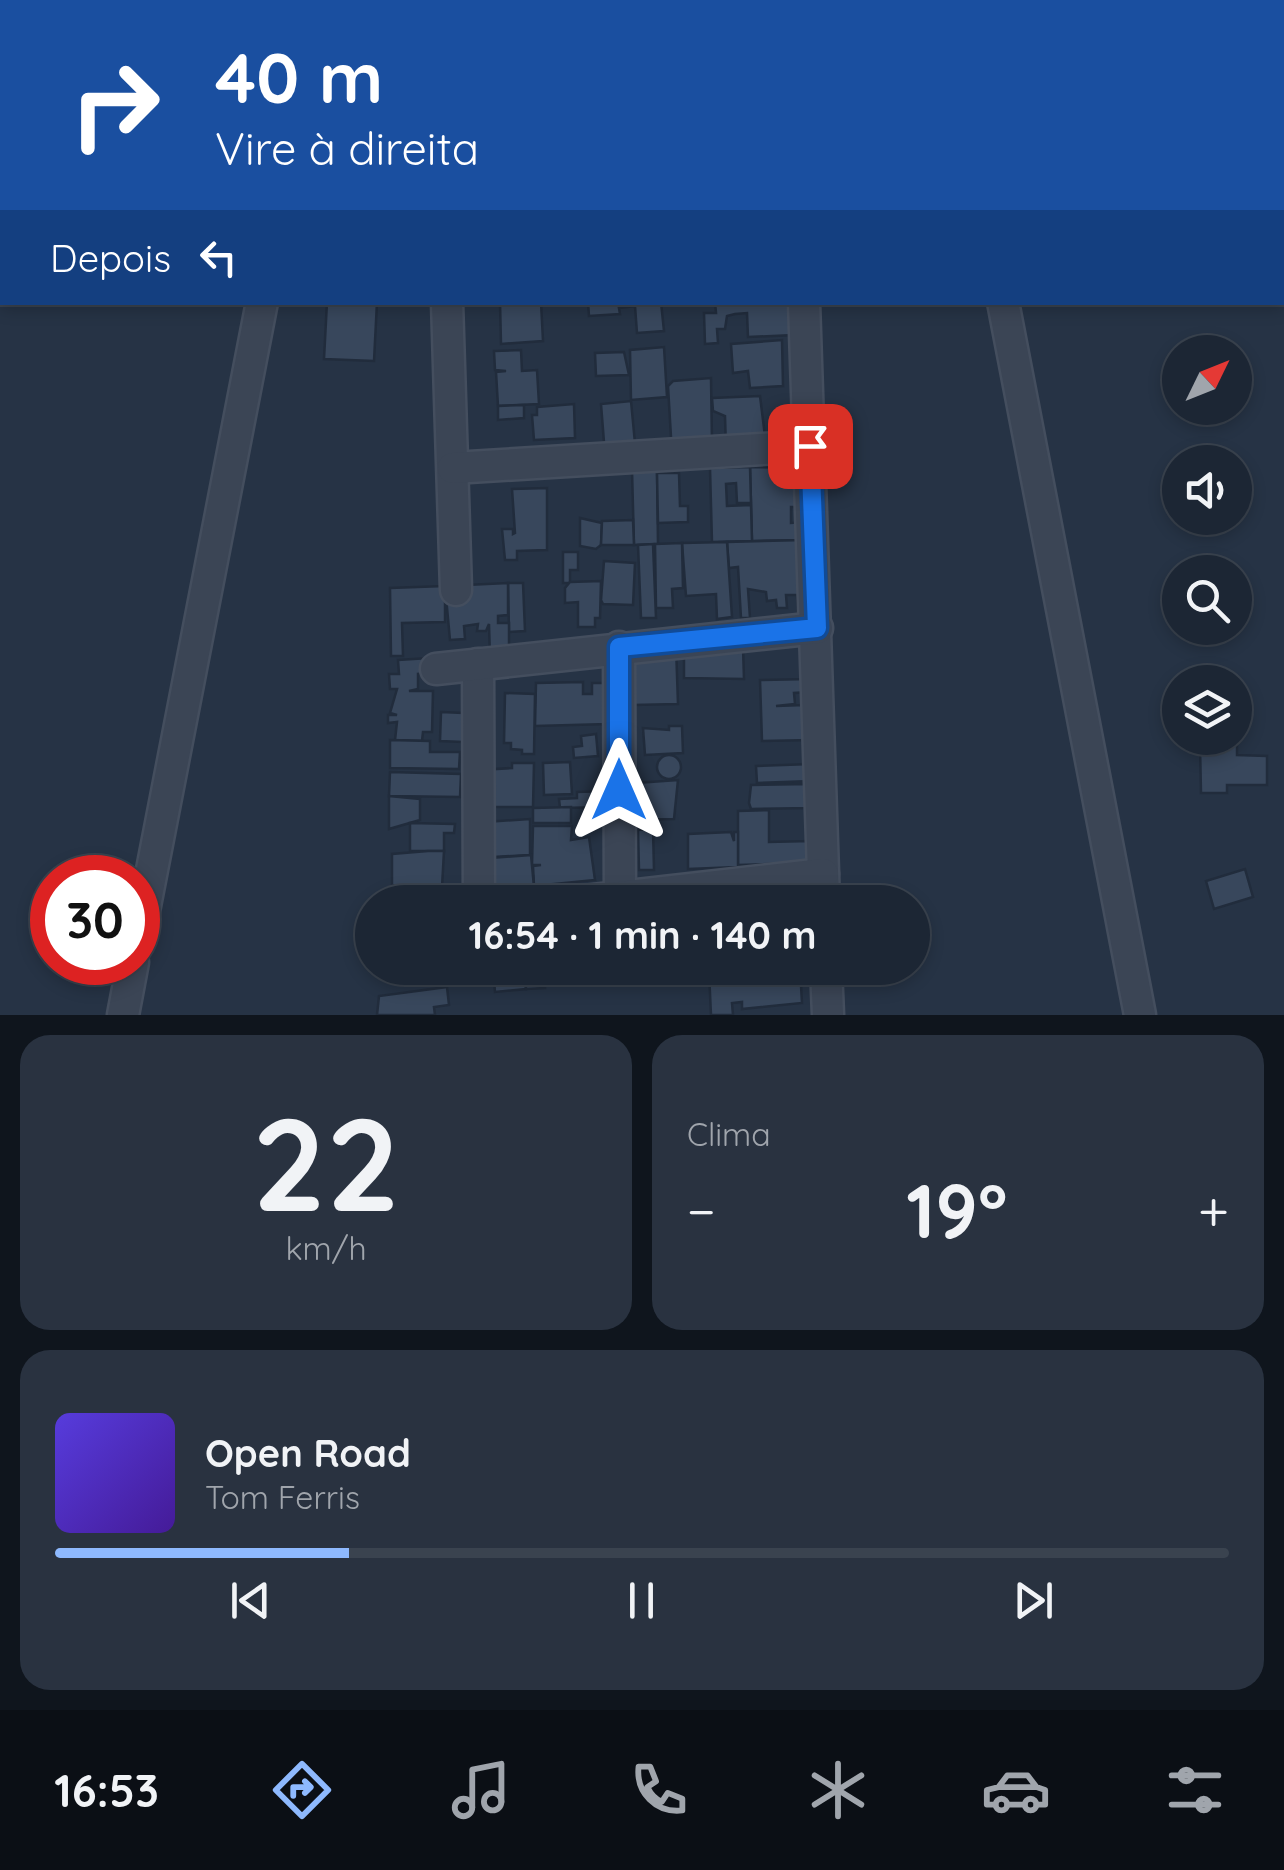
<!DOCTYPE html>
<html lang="pt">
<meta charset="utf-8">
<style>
body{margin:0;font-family:Quicksand,sans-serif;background:#293240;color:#f1f3f6;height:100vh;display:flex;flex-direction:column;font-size:38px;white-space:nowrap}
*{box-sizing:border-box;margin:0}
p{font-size:32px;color:#a0a5ac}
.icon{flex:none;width:55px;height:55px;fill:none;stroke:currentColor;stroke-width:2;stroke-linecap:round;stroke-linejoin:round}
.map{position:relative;height:1015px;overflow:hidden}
.panel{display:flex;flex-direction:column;gap:20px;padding:20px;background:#0f151d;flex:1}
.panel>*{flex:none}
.hud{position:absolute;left:0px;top:0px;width:1285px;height:305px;box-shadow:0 5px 15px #0003,0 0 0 2px #3a434f;background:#1a4fa0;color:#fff;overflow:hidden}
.needle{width:65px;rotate:47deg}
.controls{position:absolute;left:1162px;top:335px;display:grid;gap:20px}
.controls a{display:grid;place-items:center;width:90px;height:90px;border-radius:50%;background:#1c2634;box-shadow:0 5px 15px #0003,0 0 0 2px #3a434f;font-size:50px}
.speed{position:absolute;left:30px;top:855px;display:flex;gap:20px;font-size:50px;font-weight:700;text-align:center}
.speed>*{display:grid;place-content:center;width:130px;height:130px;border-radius:50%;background:#1c2634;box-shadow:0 5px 15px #0003,0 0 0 2px #3a434f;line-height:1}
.speed .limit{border:15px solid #d22;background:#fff;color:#111}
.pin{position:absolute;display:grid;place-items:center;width:85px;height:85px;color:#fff;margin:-42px;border-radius:20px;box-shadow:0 5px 15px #0006}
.me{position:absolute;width:110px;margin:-55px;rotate:0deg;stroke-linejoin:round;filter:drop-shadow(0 0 8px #0008)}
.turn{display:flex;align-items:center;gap:35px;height:210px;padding:0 50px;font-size:45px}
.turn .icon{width:130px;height:130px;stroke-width:2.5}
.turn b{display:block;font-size:70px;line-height:85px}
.then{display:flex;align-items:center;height:95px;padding:0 50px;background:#0003;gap:20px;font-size:38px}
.big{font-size:75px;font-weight:800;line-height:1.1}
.panel .card{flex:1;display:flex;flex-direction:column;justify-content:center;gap:15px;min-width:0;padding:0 35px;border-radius:30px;background:#293240}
.panel .dial{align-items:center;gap:0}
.dial b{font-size:130px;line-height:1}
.song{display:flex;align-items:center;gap:30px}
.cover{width:120px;height:120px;border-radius:15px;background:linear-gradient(135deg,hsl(250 70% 55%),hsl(260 70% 35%))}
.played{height:10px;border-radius:5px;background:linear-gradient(90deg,#8eb9fe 25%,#3a434f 25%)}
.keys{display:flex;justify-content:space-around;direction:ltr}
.heat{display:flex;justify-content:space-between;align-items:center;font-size:55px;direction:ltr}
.panel .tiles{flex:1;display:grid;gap:20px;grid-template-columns:1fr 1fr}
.card:last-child{grid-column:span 2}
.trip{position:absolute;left:355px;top:885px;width:575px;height:100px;border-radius:50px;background:#1c2634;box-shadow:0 5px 15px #0003,0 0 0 2px #3a434f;font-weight:800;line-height:100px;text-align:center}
.menu{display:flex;height:160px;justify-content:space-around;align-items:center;background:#0b0f15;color:#a0a5ac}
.menu .icon{width:70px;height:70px}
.menu .active{color:#8eb9fe}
.menu b{font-size:45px;color:#f1f3f6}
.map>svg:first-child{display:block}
.green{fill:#284346}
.building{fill:#38475c;stroke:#212c3c;stroke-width:2.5}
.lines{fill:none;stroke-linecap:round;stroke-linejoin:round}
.minor-casing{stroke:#444e5e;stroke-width:35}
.path{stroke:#425b5e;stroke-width:5;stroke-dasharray:8 8;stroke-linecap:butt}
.minor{stroke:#3b4555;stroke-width:30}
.route-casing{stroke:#114b97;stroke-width:25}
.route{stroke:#1a73e8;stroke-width:18}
</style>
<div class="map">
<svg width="1284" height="1015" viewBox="0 0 1284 1015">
<rect width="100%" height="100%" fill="#263345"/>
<!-- green -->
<g class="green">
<polygon points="0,0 560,0 560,2 2,2 0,183"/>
<polygon points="742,0 1284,0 1284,100 1282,2"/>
</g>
<!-- building -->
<g class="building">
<polygon points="327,302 377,302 374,361 324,359"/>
<polygon points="500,302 541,302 543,341 501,344"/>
<polygon points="588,302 661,302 664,331 637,333 635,306 619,308 620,314 589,316"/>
<polygon points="715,302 793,302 794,335 748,337 747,313 735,314 727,316 725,329 717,329 718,343 705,344 704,313 716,313"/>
<polygon points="782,340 783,386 750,388 748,371 733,373 731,344"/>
<polygon points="664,347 667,397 631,400 630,350"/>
<polygon points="521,350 522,371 537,370 539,404 498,406 496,372 506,371 495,370 494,351"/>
<polygon points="624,352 629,375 596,376 595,353"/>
<polygon points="711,378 712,444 672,454 668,386 673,381"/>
<polygon points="760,396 765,436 726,448 725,416 713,411 712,398"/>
<polygon points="631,401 636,454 605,455 601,404"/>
<polygon points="574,404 575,438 534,440 532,415 537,415 537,407"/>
<polygon points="524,405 524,418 498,420 498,406"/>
<polygon points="750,467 804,468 802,507 791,507 791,523 805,522 806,540 752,541"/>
<polygon points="750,467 751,503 737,503 736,483 726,484 727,506 751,505 752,541 712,542 710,468"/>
<polygon points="657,469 658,544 634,545 632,470"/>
<polygon points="657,473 679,473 680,506 688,506 688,522 658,523"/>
<polygon points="547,488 547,550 517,551 517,560 505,560 502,529 513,529 513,534 515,533 512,489"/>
<polygon points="580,518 602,523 601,545 596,549 580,546"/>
<polygon points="633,520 634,545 601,545 602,521"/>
<polygon points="805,540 807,613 798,614 797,595 786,595 787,608 777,608 776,600 767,601 766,592 748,589 750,618 741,618 738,567 729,568 727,542"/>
<polygon points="727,542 732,617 717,619 716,594 686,596 682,543"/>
<polygon points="682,543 683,588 672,589 673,608 656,608 655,544"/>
<polygon points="653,544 656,618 641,618 638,545"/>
<polygon points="563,552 578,552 578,570 570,570 570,583 563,583"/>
<polygon points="604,561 635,563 633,605 603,604 601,600"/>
<polygon points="601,581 600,618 595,618 595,627 578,627 578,602 565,603 565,588 570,582"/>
<polygon points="508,583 523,583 525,631 509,632"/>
<polygon points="508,583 508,615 498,616 498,623 509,623 509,657 490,657 489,624 486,631 477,631 478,624 464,626 465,639 450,640 445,586"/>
<polygon points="445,586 445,622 402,623 403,656 391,656 390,588"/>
<polygon points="676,646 678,704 633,705 631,647"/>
<polygon points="743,647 744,679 684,678 684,649"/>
<polygon points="429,658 430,673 418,674 418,689 409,691 433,691 432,732 423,732 422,741 395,740 397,722 388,723 388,715 397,715 390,713 397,689 390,689 389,674 399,674 398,660"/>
<polygon points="810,679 810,692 794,693 795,704 776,706 804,705 812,740 762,741 760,680"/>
<polygon points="583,682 583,694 592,694 592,683 607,683 608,724 535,726 536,683"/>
<polygon points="505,693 535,694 534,754 522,754 522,750 511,749 511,743 504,743"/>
<polygon points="441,712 464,713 463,742 440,741"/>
<polygon points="669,726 682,726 683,753 645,755 643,728 669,730"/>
<polygon points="596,734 598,756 574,758 573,747 582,746 581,736"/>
<polygon points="390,740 430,741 430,752 460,752 459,769 390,768"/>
<polygon points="1237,744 1237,755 1267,756 1267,785 1227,785 1227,793 1201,793 1200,745"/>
<circle cx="669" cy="767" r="12"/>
<polygon points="570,762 572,794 544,795 543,763"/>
<polygon points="512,763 534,763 533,807 481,807 480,770 512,768"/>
<polygon points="811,764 812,781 757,783 756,766"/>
<polygon points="390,772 461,774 460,797 389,796"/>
<polygon points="678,780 674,819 637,820 636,783"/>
<polygon points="810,784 811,808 751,809 749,803 751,785"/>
<polygon points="607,791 610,807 560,808 559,799 577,798 577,792"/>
<polygon points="389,796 420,799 420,820 389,829"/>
<polygon points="571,807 571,823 533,823 533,808"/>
<polygon points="769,810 769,842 811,841 808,863 738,865 738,811"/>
<polygon points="530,819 530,855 493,857 494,837 486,837 485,822"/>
<polygon points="455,824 454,833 444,833 444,851 410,851 410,823"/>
<polygon points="533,826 572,826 571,840 589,837 595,880 534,886 533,866 541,865 532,865"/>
<polygon points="653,829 654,870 639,870 638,830"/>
<polygon points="731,832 734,841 734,832 738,832 738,867 688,869 688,834"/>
<polygon points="428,851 444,851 442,887 392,885 392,854"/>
<polygon points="531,855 534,887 491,888 490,858"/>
<polygon points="1245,869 1253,897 1214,909 1206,881"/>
<polygon points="776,889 777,902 744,902 743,893"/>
<polygon points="386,895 452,895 452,902 385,902"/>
<polygon points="493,968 525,968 526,989 495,992"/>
<polygon points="525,968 557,968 558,973 554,979 545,980 545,988 526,989"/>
<polygon points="562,968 617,968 617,975 596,976 596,983 564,984"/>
<polygon points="617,968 650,968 651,974 643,974 644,982 627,983 627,975 617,975"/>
<polygon points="754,968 800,968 802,1003 742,1009 742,1002 732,1003 733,1015 711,1015 709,972"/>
<polygon points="447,987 449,1005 434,1007 435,1015 377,1015 379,996"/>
</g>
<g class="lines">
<!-- minor casing -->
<g class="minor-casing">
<g id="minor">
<polyline points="1282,120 1284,120"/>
<polyline points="0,195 2,195"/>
<polyline points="447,302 456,590"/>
<polyline points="804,302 824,902"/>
<polyline points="1003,302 1140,1015"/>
<polyline points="453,468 811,446"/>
<polyline points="619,647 620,898"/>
<polyline points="478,664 479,902"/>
<polyline points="436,669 817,628"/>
<polyline points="576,902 823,874"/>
<polyline points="138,942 262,302"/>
<polyline points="826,968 828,1015"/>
<polyline points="123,1015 133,962"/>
</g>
</g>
<!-- path -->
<polyline class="path" points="799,2 799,0"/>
<!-- minor -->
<use href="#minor" class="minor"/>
</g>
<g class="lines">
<!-- route casing -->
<g class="route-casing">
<polyline id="route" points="619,790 619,647 817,628 810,446"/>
</g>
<!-- route -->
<use href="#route" class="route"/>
</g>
</svg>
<div class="controls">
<a><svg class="needle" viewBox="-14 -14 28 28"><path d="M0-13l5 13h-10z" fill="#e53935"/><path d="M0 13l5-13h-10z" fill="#a0a5ac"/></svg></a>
<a><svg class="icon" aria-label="sound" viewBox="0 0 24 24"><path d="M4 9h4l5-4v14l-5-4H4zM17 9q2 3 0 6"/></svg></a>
<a><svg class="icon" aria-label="search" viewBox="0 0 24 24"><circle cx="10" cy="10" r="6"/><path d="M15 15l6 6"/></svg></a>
<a><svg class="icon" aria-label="layers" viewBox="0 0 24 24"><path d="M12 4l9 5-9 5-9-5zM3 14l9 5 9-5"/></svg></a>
</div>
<div class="speed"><div class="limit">30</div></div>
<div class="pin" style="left:810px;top:446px;background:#d93025"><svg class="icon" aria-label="arrive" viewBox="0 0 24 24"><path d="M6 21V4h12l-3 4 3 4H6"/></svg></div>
<svg class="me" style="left:619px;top:790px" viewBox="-20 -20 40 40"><path d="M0-17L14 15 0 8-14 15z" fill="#1a73e8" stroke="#fff" stroke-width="4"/></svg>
<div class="trip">16:54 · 1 min · 140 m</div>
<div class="hud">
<div class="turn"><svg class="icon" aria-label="right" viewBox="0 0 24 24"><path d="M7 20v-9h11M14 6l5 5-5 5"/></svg><div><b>40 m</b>Vire à direita</div></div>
<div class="then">Depois<svg class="icon" aria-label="left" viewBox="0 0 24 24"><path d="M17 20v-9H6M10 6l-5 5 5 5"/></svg></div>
</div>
</div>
<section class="panel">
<div class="tiles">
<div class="card dial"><b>22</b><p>km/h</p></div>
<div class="card"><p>Clima</p>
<div class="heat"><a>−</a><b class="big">19°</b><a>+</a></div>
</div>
<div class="card">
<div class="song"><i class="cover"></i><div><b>Open Road</b><p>Tom Ferris</p></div></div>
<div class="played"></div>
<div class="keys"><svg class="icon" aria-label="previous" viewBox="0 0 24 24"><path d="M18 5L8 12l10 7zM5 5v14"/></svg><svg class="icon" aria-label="pause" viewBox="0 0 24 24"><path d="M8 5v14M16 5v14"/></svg><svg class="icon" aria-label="next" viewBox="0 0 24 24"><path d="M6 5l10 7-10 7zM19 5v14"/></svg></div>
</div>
</div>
</section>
<nav class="menu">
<b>16:53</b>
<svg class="icon active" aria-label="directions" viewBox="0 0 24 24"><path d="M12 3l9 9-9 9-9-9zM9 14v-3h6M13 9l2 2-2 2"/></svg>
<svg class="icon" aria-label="music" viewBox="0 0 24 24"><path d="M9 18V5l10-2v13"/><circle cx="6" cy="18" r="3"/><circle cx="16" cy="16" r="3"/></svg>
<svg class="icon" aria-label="phone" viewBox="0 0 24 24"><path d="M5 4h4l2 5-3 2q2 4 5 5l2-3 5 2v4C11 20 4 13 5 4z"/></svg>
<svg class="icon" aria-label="climate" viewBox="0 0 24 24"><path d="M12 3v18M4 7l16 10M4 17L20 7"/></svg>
<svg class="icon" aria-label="car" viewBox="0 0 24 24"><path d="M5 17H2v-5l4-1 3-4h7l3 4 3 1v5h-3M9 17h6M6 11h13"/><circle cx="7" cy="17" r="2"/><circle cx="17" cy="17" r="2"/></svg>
<svg class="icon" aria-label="filters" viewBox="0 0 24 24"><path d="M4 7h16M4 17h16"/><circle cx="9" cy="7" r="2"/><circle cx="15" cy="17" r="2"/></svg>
</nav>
